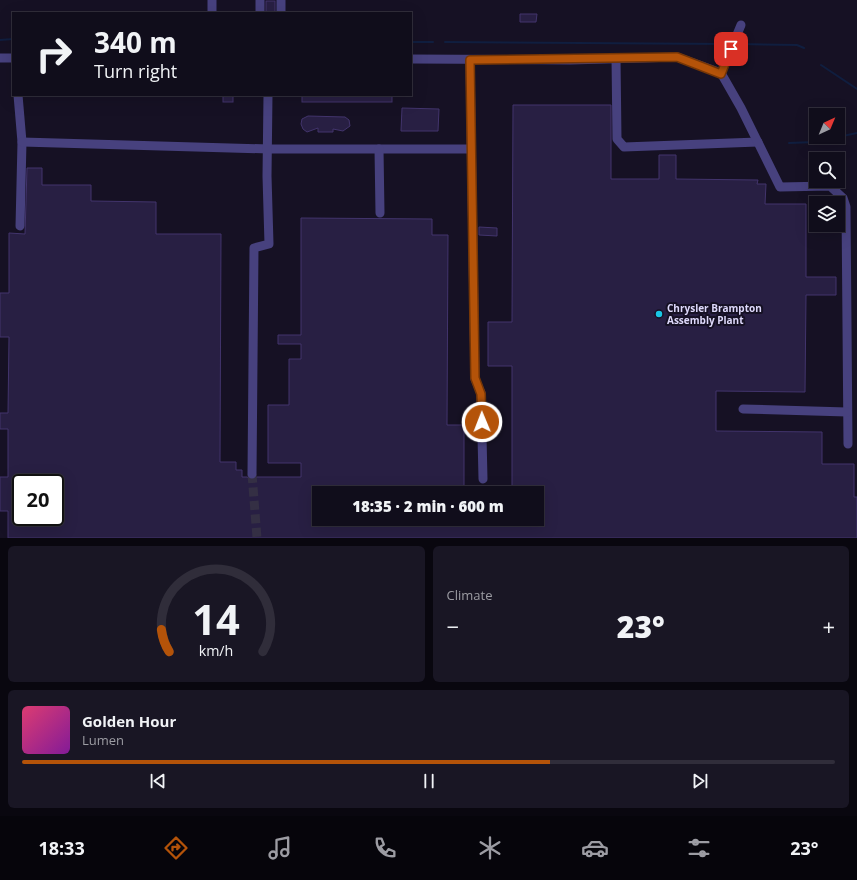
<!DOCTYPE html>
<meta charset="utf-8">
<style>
body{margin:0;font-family:"Open Sans",sans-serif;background:#191624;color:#f1f3f6;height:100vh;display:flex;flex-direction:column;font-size:15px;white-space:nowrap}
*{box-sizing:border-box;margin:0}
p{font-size:13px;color:#9c9ca3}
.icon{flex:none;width:22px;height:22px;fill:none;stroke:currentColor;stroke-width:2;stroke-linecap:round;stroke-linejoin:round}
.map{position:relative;height:538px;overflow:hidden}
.panel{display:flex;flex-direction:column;gap:8px;padding:8px;background:#09070f;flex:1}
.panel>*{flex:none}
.hud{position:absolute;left:12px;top:12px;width:400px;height:84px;border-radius:0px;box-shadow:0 4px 16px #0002,0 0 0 1px #302d3a;background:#100d1b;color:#f1f3f6;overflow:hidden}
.needle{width:26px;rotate:44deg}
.controls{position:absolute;left:809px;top:108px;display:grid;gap:8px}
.controls a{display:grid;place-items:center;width:36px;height:36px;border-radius:0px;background:#100d1b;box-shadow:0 4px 16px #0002,0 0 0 1px #302d3a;font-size:20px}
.speed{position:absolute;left:12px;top:474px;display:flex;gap:8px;font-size:20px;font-weight:700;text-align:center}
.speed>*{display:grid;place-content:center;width:52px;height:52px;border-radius:50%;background:#100d1b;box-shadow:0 4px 16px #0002,0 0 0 1px #302d3a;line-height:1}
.speed .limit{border:2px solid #111;border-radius:6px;background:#fff;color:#111}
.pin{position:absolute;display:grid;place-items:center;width:34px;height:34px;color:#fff;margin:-17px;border-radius:8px;box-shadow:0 2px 6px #0006}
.me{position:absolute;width:44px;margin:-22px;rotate:359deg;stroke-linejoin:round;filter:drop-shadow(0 0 3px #0008)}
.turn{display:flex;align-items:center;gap:14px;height:84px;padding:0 16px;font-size:18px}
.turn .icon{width:52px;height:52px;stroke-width:2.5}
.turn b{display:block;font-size:28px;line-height:34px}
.big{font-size:30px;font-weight:800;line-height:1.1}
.panel .tile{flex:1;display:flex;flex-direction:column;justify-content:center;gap:6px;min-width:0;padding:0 14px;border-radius:6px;background:#191624}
.panel .dial{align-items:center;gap:0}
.dial svg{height:104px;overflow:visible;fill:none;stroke:#302d3a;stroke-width:7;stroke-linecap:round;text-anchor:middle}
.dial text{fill:#f1f3f6;stroke:none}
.song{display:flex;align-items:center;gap:12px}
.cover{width:48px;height:48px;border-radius:6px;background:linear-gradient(135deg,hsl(340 70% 55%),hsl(290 70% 35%))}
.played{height:4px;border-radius:2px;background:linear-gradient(90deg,#b45309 65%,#302d3a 65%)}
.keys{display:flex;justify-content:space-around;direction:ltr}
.heat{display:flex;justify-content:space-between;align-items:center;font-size:22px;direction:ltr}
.panel .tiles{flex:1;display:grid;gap:8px;grid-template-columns:1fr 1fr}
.tile:last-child{grid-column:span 2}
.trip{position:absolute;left:312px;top:486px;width:232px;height:40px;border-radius:0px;background:#100d1b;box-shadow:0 4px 16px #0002,0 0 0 1px #302d3a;font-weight:800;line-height:40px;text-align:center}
.tab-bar{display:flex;height:64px;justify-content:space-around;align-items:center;background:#06050b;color:#9c9ca3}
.tab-bar .icon{width:28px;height:28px}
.tab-bar .current{color:#b45309}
.tab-bar b{font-size:18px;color:#f1f3f6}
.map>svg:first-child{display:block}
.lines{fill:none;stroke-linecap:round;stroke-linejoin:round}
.stream{stroke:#101e3f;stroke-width:2}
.building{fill:#281f43;stroke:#42346c;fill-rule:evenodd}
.minor-tunnel{stroke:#342f44;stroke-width:9;stroke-dasharray:9 4.5;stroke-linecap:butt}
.minor{stroke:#47417e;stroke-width:9}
.route-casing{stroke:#753606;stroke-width:10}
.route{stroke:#b45309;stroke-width:7}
.poi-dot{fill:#19c7e6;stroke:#161124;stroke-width:1.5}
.labels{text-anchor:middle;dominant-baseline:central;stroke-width:4;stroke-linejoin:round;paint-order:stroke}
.poi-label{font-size:10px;font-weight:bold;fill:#ded9fb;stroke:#161124;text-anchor:start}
</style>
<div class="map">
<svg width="857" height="538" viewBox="0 0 857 538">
<rect width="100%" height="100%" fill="#161124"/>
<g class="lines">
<!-- stream -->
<g class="stream">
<polyline points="0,40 13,39"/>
<polyline points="411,42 433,42"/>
<polyline points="445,42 727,44"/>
<polyline points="740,44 797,45 804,48"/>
<polyline points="821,65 857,89"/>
<polyline points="789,143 815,142 857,133"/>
</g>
</g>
<!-- building -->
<g class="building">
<rect x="266" y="1" width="9" height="12"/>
<polygon points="520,14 537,14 536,22 520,22"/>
<rect x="223" y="95" width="10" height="7"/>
<rect x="302" y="95" width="90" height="7"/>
<path d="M513,105H611V179H659V155H676V179L758,180L757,184H766L765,204H806V277H836V295H806L805,392L716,391V431L822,432V464H854V497H857V538H8V511H0V477H8V429H0V413H8L9,337H0V293H9V233L25,234L27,168H42V185H91V201L156,202V234H221L220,462H236V470H242V477H247L252,480L257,477H301V463H268V405H289V359H301V344H278V335H301V218L432,219V235H448L447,425H464V493H319V519H537V493H512V366H488V322H512ZM21,483H55V517H21Z"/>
<polygon points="402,108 439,109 438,131 401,131"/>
<polygon points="308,116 345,117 349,120 350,126 343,131 333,129 333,132 318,132 318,128 307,132 303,129 301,124 302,119"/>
<polygon points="479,227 497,228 497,236 479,235"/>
</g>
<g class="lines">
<!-- minor-tunnel -->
<polyline class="minor-tunnel" points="252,474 257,538"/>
<!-- minor -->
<g class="minor">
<polyline points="212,0 212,13"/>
<polyline points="281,0 281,13"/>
<polyline points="260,13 260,0"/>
<polyline points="0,58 13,58"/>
<polyline points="616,58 617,139 624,147 758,142"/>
<polyline points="411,59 570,60 677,57 721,73 741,108 780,187 830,186 843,198 846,207 848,444"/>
<polyline points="470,60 475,379 481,393 483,479"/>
<polyline points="721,73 741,25"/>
<polyline points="18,95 22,142 20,226"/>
<polyline points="22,142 269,149 471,149"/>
<polyline points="379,149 380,213"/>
<polyline points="743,409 847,412"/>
<polyline points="252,474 254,248 269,244 267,176 268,95"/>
</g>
</g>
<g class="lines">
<!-- route casing -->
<g class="route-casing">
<polyline id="route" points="482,422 481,394 475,378 470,60 677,57 721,74 731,49"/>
</g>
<!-- route -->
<use href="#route" class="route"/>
</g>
<!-- markers -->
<circle class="poi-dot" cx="659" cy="314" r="4"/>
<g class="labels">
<!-- poi labels -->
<g class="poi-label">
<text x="667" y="308">Chrysler Brampton<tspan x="667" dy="12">Assembly Plant</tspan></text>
</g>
</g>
</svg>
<div class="controls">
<a><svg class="needle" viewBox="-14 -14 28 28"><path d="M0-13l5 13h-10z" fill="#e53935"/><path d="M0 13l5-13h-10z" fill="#9c9ca3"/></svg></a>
<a><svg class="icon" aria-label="search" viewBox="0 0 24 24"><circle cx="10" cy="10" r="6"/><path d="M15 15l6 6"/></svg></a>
<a><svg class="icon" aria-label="layers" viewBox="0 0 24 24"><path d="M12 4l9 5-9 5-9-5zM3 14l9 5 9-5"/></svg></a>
</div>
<div class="speed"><div class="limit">20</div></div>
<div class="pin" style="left:731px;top:49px;background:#d93025"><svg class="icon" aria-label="arrive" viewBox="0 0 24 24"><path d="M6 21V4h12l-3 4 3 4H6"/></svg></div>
<svg class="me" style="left:482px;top:422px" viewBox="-20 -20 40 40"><circle r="17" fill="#b45309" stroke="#fff" stroke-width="3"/><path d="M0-11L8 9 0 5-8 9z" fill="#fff"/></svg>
<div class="trip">18:35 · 2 min · 600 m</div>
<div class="hud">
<div class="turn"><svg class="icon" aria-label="right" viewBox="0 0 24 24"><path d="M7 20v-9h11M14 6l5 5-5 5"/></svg><div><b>340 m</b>Turn right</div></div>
</div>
</div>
<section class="panel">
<div class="tiles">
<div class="tile dial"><svg viewBox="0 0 100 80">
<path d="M14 69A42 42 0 1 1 86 69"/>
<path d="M14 69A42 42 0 0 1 8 52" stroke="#b45309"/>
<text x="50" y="56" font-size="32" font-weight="700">14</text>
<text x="50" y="72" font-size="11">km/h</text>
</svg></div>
<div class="tile"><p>Climate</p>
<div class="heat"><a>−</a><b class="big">23°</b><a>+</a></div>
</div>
<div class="tile">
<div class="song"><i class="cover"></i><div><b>Golden Hour</b><p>Lumen</p></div></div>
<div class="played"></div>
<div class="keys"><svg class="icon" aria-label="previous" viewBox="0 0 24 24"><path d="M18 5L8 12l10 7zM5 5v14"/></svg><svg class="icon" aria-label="pause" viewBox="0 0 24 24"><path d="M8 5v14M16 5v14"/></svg><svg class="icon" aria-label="next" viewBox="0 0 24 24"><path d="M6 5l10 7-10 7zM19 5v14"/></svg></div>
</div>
</div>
</section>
<nav class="tab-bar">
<b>18:33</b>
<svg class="icon current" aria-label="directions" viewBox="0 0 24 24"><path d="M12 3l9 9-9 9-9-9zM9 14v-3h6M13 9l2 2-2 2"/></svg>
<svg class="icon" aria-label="music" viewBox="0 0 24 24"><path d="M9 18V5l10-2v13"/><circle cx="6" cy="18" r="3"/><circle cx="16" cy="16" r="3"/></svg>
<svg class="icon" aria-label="phone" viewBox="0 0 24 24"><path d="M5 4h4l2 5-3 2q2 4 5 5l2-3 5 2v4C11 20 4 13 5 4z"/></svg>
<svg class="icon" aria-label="climate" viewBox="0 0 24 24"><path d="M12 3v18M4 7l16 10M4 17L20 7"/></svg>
<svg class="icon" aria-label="car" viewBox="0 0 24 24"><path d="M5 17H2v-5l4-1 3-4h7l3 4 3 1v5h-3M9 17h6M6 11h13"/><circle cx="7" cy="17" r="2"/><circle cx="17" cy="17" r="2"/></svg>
<svg class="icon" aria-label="filters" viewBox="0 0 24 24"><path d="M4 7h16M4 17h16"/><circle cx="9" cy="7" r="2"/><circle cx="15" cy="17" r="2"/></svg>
<b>23°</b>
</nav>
